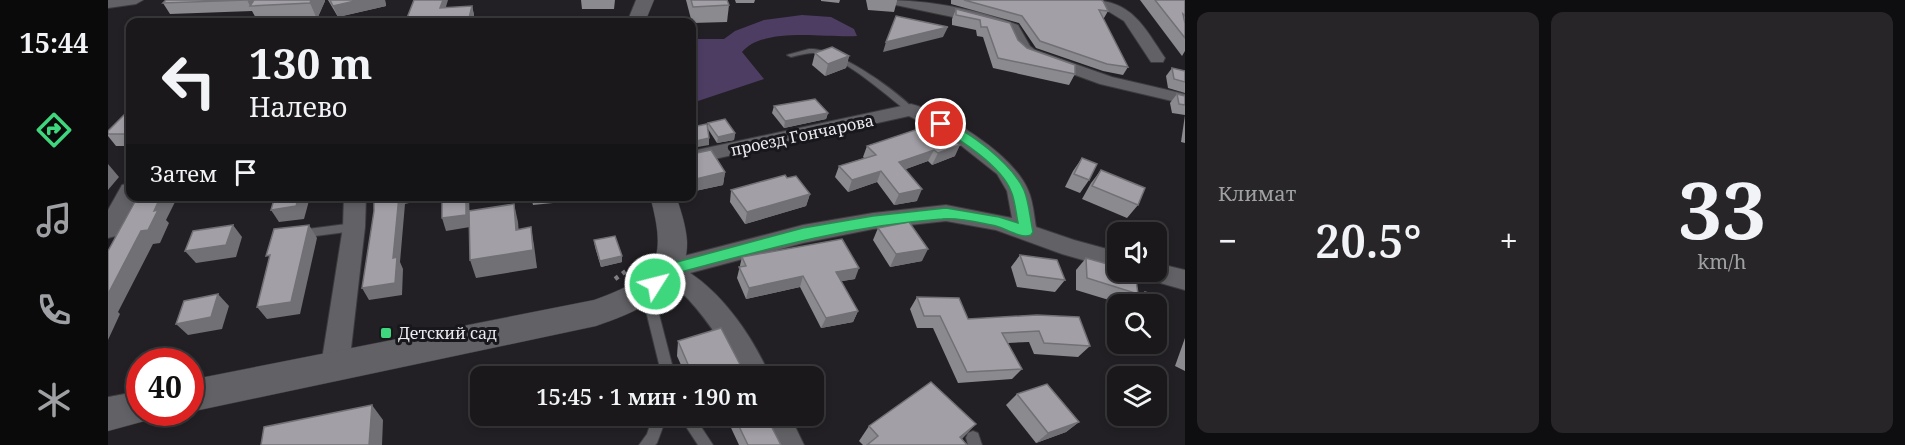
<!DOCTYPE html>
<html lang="ru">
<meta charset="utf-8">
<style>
body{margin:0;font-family:"Noto Serif",serif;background:#272528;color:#f1f3f6;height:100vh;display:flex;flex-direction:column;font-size:22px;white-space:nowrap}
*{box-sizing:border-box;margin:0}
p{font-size:20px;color:#9fa0a3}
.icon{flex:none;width:33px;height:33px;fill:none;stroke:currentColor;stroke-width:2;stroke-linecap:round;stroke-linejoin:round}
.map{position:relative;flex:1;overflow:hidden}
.sheet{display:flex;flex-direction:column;gap:12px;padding:12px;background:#0e0d0f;width:720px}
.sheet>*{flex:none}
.guide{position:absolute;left:18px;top:18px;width:570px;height:183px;border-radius:12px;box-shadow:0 3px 9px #0003,0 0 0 2px #38373a;background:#1a181b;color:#f1f3f6;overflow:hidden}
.fabs{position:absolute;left:999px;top:222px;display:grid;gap:12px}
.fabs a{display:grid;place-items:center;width:60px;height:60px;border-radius:12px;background:#1a181b;box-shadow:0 3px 9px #0003,0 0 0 2px #38373a;font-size:30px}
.speed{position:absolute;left:18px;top:348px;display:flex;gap:12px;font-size:30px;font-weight:700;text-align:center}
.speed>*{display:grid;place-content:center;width:78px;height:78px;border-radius:50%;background:#1a181b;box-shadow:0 3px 9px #0003,0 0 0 2px #38373a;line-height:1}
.speed .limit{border:9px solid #d22;background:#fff;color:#111}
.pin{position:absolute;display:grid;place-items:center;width:51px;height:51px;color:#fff;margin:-26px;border:3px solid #fff;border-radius:50%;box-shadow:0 2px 6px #0007}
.me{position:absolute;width:66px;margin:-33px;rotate:54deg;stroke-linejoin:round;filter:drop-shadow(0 0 4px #0008)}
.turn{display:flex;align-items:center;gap:21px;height:126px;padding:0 24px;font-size:27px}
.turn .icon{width:78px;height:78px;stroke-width:2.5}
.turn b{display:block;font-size:42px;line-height:51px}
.then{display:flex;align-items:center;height:57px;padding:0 24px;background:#0003;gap:12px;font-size:22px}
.big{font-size:45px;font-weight:600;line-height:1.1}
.sheet .card{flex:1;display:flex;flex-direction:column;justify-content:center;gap:9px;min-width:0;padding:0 21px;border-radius:12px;background:#272528}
.sheet .dial{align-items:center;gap:0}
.dial b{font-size:78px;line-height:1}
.heat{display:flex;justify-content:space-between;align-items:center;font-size:33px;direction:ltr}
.sheet .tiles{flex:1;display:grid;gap:12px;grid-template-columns:repeat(2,1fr)}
.trip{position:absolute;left:362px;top:366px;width:354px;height:60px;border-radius:12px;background:#1a181b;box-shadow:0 3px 9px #0003,0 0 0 2px #38373a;font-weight:600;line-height:60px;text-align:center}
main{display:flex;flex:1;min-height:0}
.tabs{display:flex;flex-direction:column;width:108px;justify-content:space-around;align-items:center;background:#0a0a0b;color:#9fa0a3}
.tabs .icon{width:42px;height:42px}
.tabs .active{color:#3ed77d}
.tabs b{font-size:27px;color:#f1f3f6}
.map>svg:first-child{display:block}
.forest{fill:#4d3d63}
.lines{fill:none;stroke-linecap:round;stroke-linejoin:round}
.service-casing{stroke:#3c3c3e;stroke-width:2}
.minor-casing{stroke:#3c3c3e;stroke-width:2}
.tertiary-casing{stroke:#3c3c3e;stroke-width:1}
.path{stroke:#828084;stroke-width:4.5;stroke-dasharray:4 5;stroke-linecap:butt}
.service{fill:#626165;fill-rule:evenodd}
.minor{fill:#626165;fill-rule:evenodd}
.tertiary{fill:#626165;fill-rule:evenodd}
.wall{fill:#8b8a8f}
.shaded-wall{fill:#717074}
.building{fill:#a2a0a6;stroke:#717074;stroke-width:1.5}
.route{fill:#3ed77d;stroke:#288c51;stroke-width:1.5}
.poi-dot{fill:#3ed77d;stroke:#18171b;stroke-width:2}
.labels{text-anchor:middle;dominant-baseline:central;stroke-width:6;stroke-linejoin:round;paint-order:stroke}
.street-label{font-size:16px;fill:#ecebee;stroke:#18171b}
.poi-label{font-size:16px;fill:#ecebee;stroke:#18171b;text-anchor:start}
</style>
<main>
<nav class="tabs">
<b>15:44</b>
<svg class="icon active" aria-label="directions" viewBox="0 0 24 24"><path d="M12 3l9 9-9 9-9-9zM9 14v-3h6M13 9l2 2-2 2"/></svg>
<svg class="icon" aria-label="music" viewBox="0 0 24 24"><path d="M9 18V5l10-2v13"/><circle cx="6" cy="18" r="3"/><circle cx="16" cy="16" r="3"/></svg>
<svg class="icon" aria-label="phone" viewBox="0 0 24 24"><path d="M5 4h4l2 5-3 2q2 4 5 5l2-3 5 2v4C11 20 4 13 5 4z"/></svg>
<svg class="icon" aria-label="climate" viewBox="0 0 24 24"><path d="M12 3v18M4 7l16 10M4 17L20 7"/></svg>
</nav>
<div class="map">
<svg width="1077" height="445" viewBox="0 0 1077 445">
<rect width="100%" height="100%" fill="#222024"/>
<!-- forest -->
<path class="forest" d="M694,15L723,17L746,29L749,36C717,38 656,26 634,52L656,79L584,103V39H616L627,31L656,20Z"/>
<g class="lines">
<!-- service casing -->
<g class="service-casing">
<g id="service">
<path d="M701,49C728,47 788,90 807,110L806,112H800C778,95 737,58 711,53C702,52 692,55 683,57L679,55Z"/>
<polygon points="246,223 251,227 246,231 192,238 188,237 187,234 188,231 192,230"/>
<polygon points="539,286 543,288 545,291 567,376 554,376 533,291 535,288"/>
<polygon points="545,416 559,416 549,443 547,445 531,445 539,434"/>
<polygon points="571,416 586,416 605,445 590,445"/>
<polygon points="865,431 870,433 874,445 860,445 858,438 860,433"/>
</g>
</g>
<!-- minor casing -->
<g class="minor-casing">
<g id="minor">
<polygon points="0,0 35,0 28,4 0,8"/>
<path d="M776,0C820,0 869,9 910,25L922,46L927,50L1004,77L1077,94V104L992,84L915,56L907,49L899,31L883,25L783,4Z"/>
<path d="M982,0C1024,0 1036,27 1057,58L1055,62H1043L1016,21Z"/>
<path d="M803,104C840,114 905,154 920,190C925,201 926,215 928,227L966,240L1010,252V270L954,254L888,230L838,221L765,229L695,243L582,273C617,296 645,338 662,376H633C618,349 602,323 581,300C571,288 553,284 546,270L549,263L695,225L765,213L838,205L904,218L899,191L889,174L841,136L801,116L584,164V151Z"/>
<polygon points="22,183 22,196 29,196 8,236 0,238 0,210 14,185"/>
<polygon points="236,196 258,196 257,227 241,366 237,375 227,378 217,375 213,366 235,227"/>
<polygon points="1048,263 1077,270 1077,290 1038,279 1035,272 1048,272"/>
<polygon points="653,416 682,416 696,445 665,445"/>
</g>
</g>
<!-- tertiary casing -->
<g class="tertiary-casing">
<g id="tertiary">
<polygon points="528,0 546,0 537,22 519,22"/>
<path d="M542,196H568C573,211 578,226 579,241C581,292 528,312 488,326L82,412V380L486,300C549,277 560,262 542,196Z"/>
<polygon points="32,391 32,412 47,412 44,419 0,431 0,397"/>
</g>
</g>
<!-- path -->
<g class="path">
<polyline points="507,279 518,271"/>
<polyline points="55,417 74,413"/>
</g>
<!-- service -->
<use href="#service" class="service"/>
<!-- minor -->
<use href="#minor" class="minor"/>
<!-- tertiary -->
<use href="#tertiary" class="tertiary"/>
</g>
<!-- wall -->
<g class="wall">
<polygon points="58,0 217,0 217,1 209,19 150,22 144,11 62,14 55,3"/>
<polygon points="220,0 277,0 278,6 230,17"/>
<polygon points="473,0 507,0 506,9 474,9"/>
<polygon points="578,0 619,0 621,5 619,22 584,23"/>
<polygon points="627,0 647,0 646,3 628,3"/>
<polygon points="713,0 732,0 731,3 713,1"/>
<polygon points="758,0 789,0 789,1 786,12 760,10"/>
<polygon points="843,0 993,0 1000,11 996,18 995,18 1020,67 1015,75 995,71 928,48 911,23 843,4"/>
<polygon points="1032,0 1077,0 1077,51 1074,56"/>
<polygon points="364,6 366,15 365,22 300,22 299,18 338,8"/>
<polygon points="848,9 902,23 910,40 919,48 967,74 961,85 885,68 875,37 869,36 868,30 844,25 844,19"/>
<polygon points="707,53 741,56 738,68 717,76 704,65"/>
<polygon points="1064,68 1077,71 1077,93 1060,88 1058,76"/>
<polygon points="1069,94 1077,96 1077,115 1064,113 1062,103"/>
<polygon points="666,106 720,113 718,119 676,128 664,113"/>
<polygon points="22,112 22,146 8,146 0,136 0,131"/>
<polygon points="1077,115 1077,143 1073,142"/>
<polygon points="600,123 627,133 626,140 609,143 600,129"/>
<polygon points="825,124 847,156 824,165 820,161 798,169 809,201 786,205 769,182 740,192 727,177 731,166 756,158 755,157 759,146"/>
<polygon points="584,154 617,172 615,185 587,191 584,185"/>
<polygon points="974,158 981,180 972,193 957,187 965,171"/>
<polygon points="993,170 1030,205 1019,218 974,199 983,183"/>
<polygon points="623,190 702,194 698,206 637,224 622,202"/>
<polygon points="423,196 455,196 455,202 425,205"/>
<polygon points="770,228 814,261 782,267 765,240"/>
<polygon points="486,240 514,262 493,267 487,247"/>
<polygon points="912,255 957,280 947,292 909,287 903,267"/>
<polygon points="634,257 747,279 733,281 750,311 745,322 713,328 692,287 638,299 629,278"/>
<polygon points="978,258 1030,294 1019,304 1014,304 968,290 968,270"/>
<polygon points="1037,292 1053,297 1054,314 1048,320 1048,304 1030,304 1030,298"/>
<polygon points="809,297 860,319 929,315 982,346 970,357 926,354 921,342 900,343 914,369 904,379 850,383 825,328 809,328 802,309"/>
<polygon points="1077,338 1077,371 1067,366"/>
<polygon points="570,341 638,376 578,376 569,356"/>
<polygon points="909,394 971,422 958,432 928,443 898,405"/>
<polygon points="595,416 658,416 673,445 631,445 618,417 598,423"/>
<polygon points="761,426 854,439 859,445 755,445 751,441"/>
</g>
<!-- shaded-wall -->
<g class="shaded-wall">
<polygon points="139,0 152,0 142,6"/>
<polygon points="203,0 217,0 217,1 209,19 202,3"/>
<polygon points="251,0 277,0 278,6 230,17 225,6"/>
<polygon points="335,0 340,0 335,17 332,8"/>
<polygon points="364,6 366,15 365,22 360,22"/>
<polygon points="840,27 835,37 775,52 778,42"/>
<polygon points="741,56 738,68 717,76 720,64"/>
<polygon points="720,113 718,119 676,128 677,121"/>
<polygon points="627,133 626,140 609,143 610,137"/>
<polygon points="601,138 601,145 584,148 584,142"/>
<polygon points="852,145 847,156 824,165 830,153"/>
<polygon points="826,150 820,161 787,173 791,162"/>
<polygon points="0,164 11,177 0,190"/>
<polygon points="773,171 769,182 740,192 744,180"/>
<polygon points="617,172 615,185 587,191 588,179"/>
<polygon points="814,189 809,201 786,205 791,194"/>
<polygon points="702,194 698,206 637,224 639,212"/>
<polygon points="53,196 70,196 58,220 61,223 52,243 45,244 10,312 12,314 0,340 0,294 33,231"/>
<polygon points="191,196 202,197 196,219 171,222 163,210"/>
<polygon points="291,196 300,196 301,203 297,204 292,262 295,269 294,295 261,300 254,288 285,258"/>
<polygon points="358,196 361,196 362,227 338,231 334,218"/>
<polygon points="406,204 410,222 412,247 408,230"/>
<polygon points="125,225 134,237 128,257 88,263 77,251"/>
<polygon points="201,225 209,238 192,314 159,319 149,307"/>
<polygon points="423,227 426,245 429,268 368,278 362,260"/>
<polygon points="820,249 814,261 782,267 788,254"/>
<polygon points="514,256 514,262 493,267 492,261"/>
<polygon points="751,268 747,279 724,283 728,272"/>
<polygon points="695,276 692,287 638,299 641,288"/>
<polygon points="110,294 121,306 114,329 80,335 68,324"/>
<polygon points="750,311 745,322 713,328 718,318"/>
<polygon points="264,405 275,420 274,445 261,445"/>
<polygon points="599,416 618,416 618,417 598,423"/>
<polygon points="971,422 958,432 928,443 940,433"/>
<polygon points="868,424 854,439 846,445 852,437"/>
</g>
<!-- building -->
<g class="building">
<polygon points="58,0 139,0 55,3"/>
<polygon points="146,0 203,0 202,3 142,6"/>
<polygon points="222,0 251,0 225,6"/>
<polygon points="306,0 335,0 332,8 364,6 360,22 309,22 311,17 299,18"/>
<polygon points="583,0 619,0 621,5 585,7"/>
<polygon points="856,0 993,0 995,1 1000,11 991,10 1020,67 999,64 932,41 914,16"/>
<polygon points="1047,0 1077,0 1077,16 1075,14 1077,23 1077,38"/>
<polygon points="848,9 902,23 910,40 919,48 967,65 967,74 890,58 879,27 873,27 872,20 848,15"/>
<polygon points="788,16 840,27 778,42"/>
<polygon points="724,47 741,56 720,64 707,53"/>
<polygon points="1064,68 1077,71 1077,82 1066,79"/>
<polygon points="1069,94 1077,96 1077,105 1071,104"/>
<polygon points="707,99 720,113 677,121 666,106"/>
<polygon points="19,112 22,112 22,134 0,134 0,131"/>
<polygon points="617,119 627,133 610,137 600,123"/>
<polygon points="599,124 601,138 584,142 584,127"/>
<polygon points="825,124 852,145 830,153 826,150 791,162 814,189 791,194 773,171 744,180 731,166 768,155 759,146"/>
<polygon points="603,150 617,172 588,179 584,171 584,154"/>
<polygon points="974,158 989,164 981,180 966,174"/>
<polygon points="993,170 1037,188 1030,205 984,186"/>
<polygon points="677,175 679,178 688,176 702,194 639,212 623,190"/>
<polygon points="30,196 53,196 46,211 50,210 40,230 33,231 0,294 0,251"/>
<polygon points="167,196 191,196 188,206 163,210"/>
<polygon points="266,196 291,196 285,258 289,257 287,283 254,288 266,211"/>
<polygon points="334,196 358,196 358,215 334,218"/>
<polygon points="406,204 408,230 423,227 425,250 362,260 361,211"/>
<polygon points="801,222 820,249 788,254 770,228"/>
<polygon points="125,225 118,245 77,251 85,231"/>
<polygon points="201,225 183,302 149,307 162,255 158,256 166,229"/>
<polygon points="507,236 514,256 492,261 486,240"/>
<polygon points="734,239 751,268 728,272 750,311 718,318 695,276 641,288 631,267 638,266 634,257"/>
<polygon points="912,255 949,260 957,280 919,275"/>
<polygon points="978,258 1010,267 1010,272 1023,272 1027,273 1030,294 979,278"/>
<polygon points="1037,292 1053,297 1054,314 1048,312 1048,304 1037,304"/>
<polygon points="110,294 103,317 68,324 76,301"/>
<polygon points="809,297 851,298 860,319 929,315 971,317 982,346 936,343 931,331 894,333 914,369 859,372 832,316 816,316"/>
<polygon points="613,328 638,376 585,376 570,341"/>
<polygon points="823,382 868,424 852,437 859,445 759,445 770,436 761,426"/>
<polygon points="939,384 971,422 940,433 909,394"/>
<polygon points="264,405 261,445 153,445 156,427"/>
<polygon points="626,416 658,416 673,445 640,445"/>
</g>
<!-- route -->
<path class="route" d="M833,121C860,129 904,164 916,190C921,202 922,218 925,232L923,235C912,239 899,229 888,226C872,223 851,217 834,219C738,226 655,250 562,275L552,288H542L540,284C544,276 550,267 558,265L695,228L765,216L838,208L891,217L910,223C908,213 907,200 903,191C893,166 852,139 829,127V122Z"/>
<!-- markers -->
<rect class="poi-dot" x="272" y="327" width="12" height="12" rx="3"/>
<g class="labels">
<!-- street labels -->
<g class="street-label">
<text transform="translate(694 135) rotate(-12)">проезд Гончарова</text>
</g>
<!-- poi labels -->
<g class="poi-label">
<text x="290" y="333">Детский сад</text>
</g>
</g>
</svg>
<div class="fabs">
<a><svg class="icon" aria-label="sound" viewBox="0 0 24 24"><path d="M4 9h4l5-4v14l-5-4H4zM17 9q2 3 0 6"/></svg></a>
<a><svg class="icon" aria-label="search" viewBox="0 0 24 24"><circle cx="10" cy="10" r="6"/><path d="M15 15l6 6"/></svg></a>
<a><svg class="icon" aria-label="layers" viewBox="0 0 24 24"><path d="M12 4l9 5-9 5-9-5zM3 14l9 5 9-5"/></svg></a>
</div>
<div class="speed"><div class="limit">40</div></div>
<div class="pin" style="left:833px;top:124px;background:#d93025"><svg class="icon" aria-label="arrive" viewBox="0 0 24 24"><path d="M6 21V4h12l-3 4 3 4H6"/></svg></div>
<svg class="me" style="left:547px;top:284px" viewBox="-20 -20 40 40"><circle r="17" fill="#3ed77d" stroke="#fff" stroke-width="3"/><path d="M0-11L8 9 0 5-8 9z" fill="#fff"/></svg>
<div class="trip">15:45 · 1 мин · 190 m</div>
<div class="guide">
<div class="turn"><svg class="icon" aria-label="left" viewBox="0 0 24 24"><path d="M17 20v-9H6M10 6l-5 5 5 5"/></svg><div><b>130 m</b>Налево</div></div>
<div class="then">Затем<svg class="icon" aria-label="arrive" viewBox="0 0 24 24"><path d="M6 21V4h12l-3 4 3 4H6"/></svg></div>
</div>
</div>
<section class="sheet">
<div class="tiles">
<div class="card"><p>Климат</p>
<div class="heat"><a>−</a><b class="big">20.5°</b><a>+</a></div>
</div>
<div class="card dial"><b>33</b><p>km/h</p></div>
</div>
</section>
</main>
